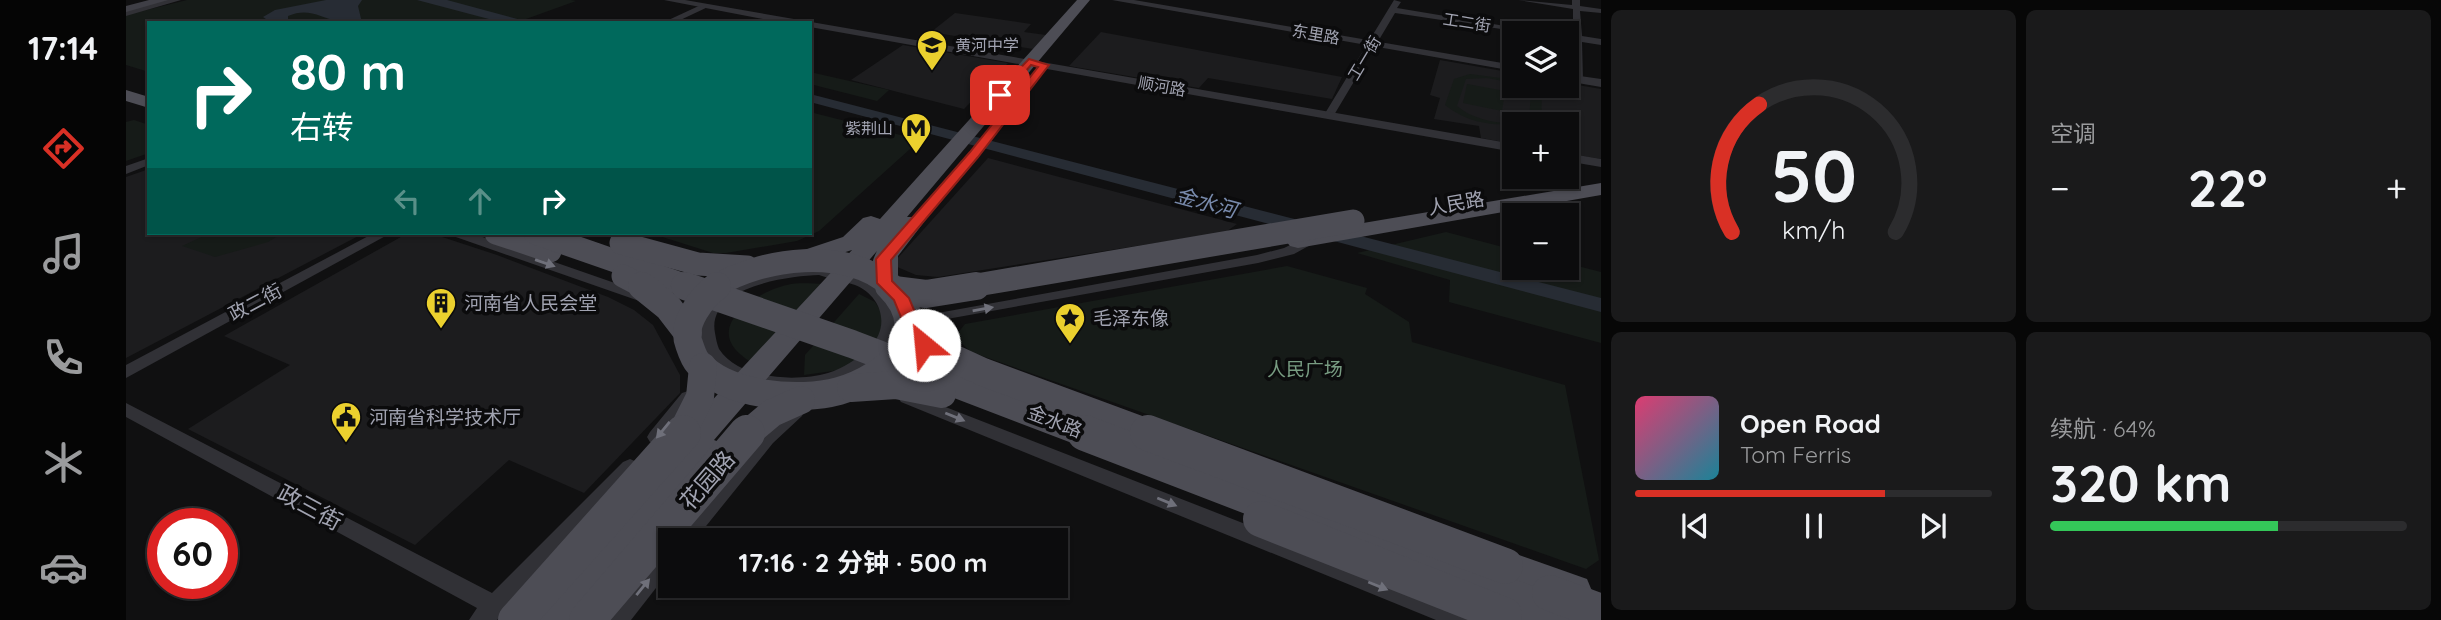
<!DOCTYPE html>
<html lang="zh">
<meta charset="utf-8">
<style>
body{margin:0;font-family:Quicksand,"Noto Sans SC",sans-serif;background:#1a1a1b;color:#f1f3f6;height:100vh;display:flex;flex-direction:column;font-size:26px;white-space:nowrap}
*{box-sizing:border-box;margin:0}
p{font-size:23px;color:#9a9b9d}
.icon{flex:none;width:38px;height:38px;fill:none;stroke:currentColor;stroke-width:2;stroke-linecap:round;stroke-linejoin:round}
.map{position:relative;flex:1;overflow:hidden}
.sheet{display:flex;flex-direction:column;gap:10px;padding:10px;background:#070707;width:840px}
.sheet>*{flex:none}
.hud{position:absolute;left:21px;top:21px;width:665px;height:214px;border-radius:0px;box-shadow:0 2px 5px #0004,0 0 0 2px #2c2c2e;background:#00695c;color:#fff;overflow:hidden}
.tools{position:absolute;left:1376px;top:21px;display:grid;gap:14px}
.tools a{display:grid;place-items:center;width:77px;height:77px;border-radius:0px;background:#0c0c0d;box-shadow:0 2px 5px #0004,0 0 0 2px #2c2c2e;font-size:35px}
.speed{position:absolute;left:21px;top:508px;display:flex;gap:14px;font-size:35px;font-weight:700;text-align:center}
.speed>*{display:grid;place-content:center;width:91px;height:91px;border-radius:50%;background:#0c0c0d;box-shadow:0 2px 5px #0004,0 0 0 2px #2c2c2e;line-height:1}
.speed .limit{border:10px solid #d22;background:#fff;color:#111}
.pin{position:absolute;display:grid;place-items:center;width:60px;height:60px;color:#fff;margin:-30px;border-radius:14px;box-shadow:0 4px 10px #0006}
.me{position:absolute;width:77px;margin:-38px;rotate:332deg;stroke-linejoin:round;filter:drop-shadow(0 0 5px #0008)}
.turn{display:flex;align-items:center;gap:24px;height:147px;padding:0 28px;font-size:32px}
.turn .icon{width:91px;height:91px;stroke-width:2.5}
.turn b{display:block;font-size:49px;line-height:60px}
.lanes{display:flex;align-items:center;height:66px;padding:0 28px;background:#0003;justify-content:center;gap:35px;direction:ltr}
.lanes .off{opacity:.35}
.big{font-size:52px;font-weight:700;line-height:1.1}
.sheet .card{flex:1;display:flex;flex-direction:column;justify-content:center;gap:10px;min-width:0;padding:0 24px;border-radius:10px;background:#1a1a1b}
.sheet .dial{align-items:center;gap:0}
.dial svg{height:182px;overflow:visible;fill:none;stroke:#2c2c2e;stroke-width:7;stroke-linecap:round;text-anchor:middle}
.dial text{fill:#f1f3f6;stroke:none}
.song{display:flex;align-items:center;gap:21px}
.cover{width:84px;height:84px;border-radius:10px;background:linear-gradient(135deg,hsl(340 70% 55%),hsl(190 70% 35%))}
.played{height:7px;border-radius:4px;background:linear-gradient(90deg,#d93025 70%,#2c2c2e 70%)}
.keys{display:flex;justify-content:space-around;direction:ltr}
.heat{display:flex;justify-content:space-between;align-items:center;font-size:38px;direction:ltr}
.charge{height:10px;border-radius:5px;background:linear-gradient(90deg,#34c759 64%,#2c2c2e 0)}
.sheet .tiles{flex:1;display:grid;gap:10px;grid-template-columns:repeat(2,1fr)}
.trip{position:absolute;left:532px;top:528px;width:410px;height:70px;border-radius:0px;background:#0c0c0d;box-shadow:0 2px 5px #0004,0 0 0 2px #2c2c2e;font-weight:700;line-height:70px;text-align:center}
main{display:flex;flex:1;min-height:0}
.menu{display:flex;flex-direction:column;width:126px;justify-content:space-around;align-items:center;background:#050505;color:#9a9b9d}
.menu .icon{width:49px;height:49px}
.menu .on{color:#d93025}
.menu b{font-size:32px;color:#f1f3f6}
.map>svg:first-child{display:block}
.built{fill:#1c1c1e}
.green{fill:#161b18}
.water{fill:#272c34}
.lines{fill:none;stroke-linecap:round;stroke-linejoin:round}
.minor{fill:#313136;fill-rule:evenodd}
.tertiary{fill:#313136;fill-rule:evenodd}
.secondary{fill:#3f3f46;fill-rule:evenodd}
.primary{fill:#4d4d55;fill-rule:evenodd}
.primary-bridge-far2{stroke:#4d4d55;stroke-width:23}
.primary-bridge-far1{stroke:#4d4d55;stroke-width:28}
.primary-bridge{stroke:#4d4d55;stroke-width:36}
.oneway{fill:#6f707a}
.route{fill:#d93025;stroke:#8d1f18;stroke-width:2}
.labels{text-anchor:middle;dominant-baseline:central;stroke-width:7;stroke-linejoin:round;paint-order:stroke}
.far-street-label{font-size:16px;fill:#a1a3b1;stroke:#0b0b0c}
.far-poi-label{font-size:16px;fill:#a1a3b1;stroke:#0b0b0c;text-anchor:start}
.street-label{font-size:19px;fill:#a1a3b1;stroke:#0b0b0c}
.poi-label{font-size:19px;fill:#a1a3b1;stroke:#0b0b0c;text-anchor:start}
.park-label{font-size:19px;fill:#789c82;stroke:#0b0b0c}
.water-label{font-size:21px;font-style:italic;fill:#788aac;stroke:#0b0b0c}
.near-street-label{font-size:23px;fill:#a1a3b1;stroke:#0b0b0c}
</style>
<main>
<nav class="menu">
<b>17:14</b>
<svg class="icon on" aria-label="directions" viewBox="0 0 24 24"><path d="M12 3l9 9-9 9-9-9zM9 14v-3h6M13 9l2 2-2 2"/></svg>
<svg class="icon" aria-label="music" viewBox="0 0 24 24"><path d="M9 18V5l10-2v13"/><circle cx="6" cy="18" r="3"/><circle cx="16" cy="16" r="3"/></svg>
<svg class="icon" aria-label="phone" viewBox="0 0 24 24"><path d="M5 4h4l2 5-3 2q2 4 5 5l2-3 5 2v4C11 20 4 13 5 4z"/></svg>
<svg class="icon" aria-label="climate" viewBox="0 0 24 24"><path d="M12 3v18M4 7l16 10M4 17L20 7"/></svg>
<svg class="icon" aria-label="car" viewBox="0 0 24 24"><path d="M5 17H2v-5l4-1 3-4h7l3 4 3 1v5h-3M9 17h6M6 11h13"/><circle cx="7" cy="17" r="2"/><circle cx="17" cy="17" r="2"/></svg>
</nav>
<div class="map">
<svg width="1475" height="620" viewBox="0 0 1475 620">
<rect width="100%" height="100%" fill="#101011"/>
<!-- built -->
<g class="built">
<polygon points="829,13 905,24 898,32 920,35 907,49 805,32"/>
<polygon points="975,32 1216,77 1206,99 1082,78 1073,88 943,66"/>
<polygon points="777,45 882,63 838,109 725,80"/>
<polygon points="1314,60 1388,73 1388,86 1440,86 1440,83 1475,89 1475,159 1440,153 1440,124 1388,124 1388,144 1355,138 1353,126 1308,119 1314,98 1304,95"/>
<polygon points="862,158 1111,224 1100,232 812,277 790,275 769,266 770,260"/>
<polygon points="23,169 23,233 238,233 0,358 0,177"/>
<polygon points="282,233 304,233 371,255 482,297 508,310 527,325 554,375 554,393 458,493 383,460 289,545 62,429 164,365 98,336"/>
</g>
<!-- green -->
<g class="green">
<polygon points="61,0 445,0 450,1 389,23 23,23 23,72 0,65 0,15"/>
<polygon points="684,72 763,90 751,101 684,84"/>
<path d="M1344,74L1382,79L1388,80V83L1361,78L1340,79L1331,106C1348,121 1380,126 1403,122L1405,90L1395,86H1405L1416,91L1415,124C1381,124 1351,130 1319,105L1328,79Z"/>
<polygon points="1341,84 1379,91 1376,111 1337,103"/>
<polygon points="684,112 794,140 693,231 671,241 600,253 587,253 524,233 684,233"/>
<polygon points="8,120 23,125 23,153 0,161 0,122"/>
<polygon points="1320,232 1388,250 1388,268 1440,268 1440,263 1475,272 1475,343 1323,302 1324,280 1231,253"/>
<polygon points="80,233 157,233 142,242 89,257 56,246 82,234"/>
<polygon points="1161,266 1241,288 1239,294 1283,322 1286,342 1439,385 1473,560 1460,569 845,352 832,340 832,333 839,324"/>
<path d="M699,284L630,367C624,361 615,356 609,349C585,320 636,290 661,285C673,282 687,284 699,284Z"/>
<polygon points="733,294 749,302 761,321 750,348 714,370 678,375 679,355"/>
</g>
<!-- water -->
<g class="water">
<path d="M200,0H236L232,6L236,23C229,23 220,24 213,22C194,17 182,7 162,16V23H146L137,17L149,10Z"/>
<polygon points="291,0 321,0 406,23 378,23"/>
<polygon points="684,94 1475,298 1475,312 684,102"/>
</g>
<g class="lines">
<!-- minor -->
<g class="minor">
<polygon points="1268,0 1275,2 1271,8 1421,33 1402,33 1269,13 1208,115 1199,117 1198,115"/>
<polygon points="1392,0 1446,5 1446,0 1454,0 1454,6 1475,9 1475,13 1454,11 1456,36 1475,39 1475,45 1456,42 1457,81 1449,79 1448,40 1440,39 1440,35 1447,35 1447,9"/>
<polygon points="577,4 584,6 548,23 536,23"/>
<polygon points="23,158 23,165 0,174 0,166"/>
<polygon points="248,233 265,233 0,378 0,365"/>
<polygon points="325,233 345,233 529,297 532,300 529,303 519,303 327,236"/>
<path d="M1183,236L1188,237L1190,240L1188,243L1168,254L1132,263L771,328C765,344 758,355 744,366C703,400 572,400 572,327C571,282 656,266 690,267C711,267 754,281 766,299C770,305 771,313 773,320L1131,255L1158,248ZM693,275C704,279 717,281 729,285C756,296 765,327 743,348C731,359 718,368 702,373C671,382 613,380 593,349C591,344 590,339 589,333C580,287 661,276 693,275Z"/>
<polygon points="562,391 568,393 571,397 568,401 538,442 531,444 524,442 521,437 524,432 556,393"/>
<polygon points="781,392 1345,612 1349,620 1310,620 775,402 772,398 775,394"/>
<polygon points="0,403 366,593 497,462 504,459 511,462 514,467 371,620 343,620 351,608 0,417"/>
<path d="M669,405L676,406L678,411L676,416L647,443L568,541H544C553,521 650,410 669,405Z"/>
<polygon points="544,545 544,570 505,620 478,620 482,612 536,547"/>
</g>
<!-- tertiary -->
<g class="tertiary">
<polygon points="39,0 55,0 0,16 0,10"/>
<polygon points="538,0 559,0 1388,144 1388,152 684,27 684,23 657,23"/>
<polygon points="986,0 1008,0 1388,65 1388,71"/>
<polygon points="1440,74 1475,79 1475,87 1440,81"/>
<polygon points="1440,153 1475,159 1475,167 1440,161"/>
</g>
<!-- secondary -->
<polygon class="secondary" points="23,0 42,0 0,12 0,6"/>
<!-- primary -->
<g class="primary">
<path d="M951,0H964L781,217H795L798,222L772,256V283L768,288L759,291L750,288C742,277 745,262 751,251L588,440L593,442L598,450L593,458L458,620H413L419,607L544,470L539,469L535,460L539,451L726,250L672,267L663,265L660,260L663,255L717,237L737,218L745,216L754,219Z"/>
<polygon points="0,90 23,97 23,108 0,101"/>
<polygon points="1475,183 1475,195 1172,248 1164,246 1160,241 1164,236 1172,234"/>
<polygon points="1379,550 1461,579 1466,591 1461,603 1447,608 1366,577 1360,566 1366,555"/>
</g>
<!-- primary-bridge-far2 -->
<g class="primary-bridge-far2">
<polyline points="370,233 424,251"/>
<polyline points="409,233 564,287"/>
<polyline points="495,243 572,264 621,267"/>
<polyline points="497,276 518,287"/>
<path d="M589,287C634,258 723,246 765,287"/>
<polyline points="839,287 1227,221"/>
</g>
<!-- primary-bridge-far1 -->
<g class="primary-bridge-far1">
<polyline points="516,286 542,307 562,333"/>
<polyline points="559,286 726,344 964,435"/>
<path d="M591,286C576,297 555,324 563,344C565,350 568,359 572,363C601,396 673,402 713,391C762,377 811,333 763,286"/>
<polyline points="768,290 800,294 850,286"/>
<polyline points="784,327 798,345 857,372 1027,435"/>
<polyline points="725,388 770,385 816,394"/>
<polyline points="555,435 574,397 577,367"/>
<polyline points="620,435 646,413 675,400"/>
</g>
<!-- primary-bridge -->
<g class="primary-bridge">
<polyline points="959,433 1445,620"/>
<polyline points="1022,433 1379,566"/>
<polyline points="1135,519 1378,615"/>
<polyline points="1424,593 1475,612"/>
<polyline points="390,620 557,433"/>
<polyline points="461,620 621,433"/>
</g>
</g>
<!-- one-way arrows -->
<defs><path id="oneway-solid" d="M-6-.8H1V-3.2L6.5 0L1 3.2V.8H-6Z" transform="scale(1.75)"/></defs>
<g class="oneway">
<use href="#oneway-solid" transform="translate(419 263) rotate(19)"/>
<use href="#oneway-solid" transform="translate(857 309) rotate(-10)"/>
<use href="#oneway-solid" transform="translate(829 417) rotate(22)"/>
<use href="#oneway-solid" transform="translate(537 430) rotate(129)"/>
<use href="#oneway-solid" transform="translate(1041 502) rotate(22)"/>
<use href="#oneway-solid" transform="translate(1252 586) rotate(22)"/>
<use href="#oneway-solid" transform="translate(517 587) rotate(-51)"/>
</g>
<!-- route -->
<polygon class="route" points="903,59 923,65 852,157 765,260 766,281 783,298 791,317 792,326 807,345 804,348 792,348 776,327 775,317 768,300 751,283 750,259 844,152 912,67 905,65 877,98 870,98 870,93"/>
<!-- icons -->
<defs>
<g id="school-pin" transform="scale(1.575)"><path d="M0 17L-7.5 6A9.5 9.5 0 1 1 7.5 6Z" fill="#ebd02e" stroke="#0b0b0c"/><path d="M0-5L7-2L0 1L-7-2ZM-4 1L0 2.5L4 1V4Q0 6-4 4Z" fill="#111"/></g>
<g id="metro-pin" transform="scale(1.575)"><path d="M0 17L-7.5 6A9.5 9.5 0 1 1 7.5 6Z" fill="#ebd02e" stroke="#0b0b0c"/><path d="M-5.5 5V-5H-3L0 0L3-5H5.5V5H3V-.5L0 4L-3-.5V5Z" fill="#111"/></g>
<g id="building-pin" transform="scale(1.575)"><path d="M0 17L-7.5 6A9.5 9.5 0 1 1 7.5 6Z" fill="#ebd02e" stroke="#0b0b0c"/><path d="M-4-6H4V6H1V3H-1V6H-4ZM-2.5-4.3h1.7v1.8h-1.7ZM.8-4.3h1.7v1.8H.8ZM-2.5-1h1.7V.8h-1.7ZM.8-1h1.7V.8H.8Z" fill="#111"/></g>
<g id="sight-pin" transform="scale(1.575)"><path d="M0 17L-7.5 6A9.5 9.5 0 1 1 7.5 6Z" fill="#ebd02e" stroke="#0b0b0c"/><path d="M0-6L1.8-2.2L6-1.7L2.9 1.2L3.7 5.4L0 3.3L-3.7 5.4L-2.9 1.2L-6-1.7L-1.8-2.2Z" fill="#111"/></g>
<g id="civic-pin" transform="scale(1.575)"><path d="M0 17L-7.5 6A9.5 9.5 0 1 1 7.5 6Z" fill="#ebd02e" stroke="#0b0b0c"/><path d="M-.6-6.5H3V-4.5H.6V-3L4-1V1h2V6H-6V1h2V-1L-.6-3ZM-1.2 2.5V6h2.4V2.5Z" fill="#111"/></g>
</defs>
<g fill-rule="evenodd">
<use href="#school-pin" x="806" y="45"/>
<use href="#metro-pin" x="790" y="128"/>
<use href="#building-pin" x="315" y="303"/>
<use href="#sight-pin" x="944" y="318"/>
<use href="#civic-pin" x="220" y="417"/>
</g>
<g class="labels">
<!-- far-street labels -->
<g class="far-street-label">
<text transform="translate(1341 22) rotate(9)">工二街</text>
<text transform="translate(1190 34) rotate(10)">东里路</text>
<text transform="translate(1238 58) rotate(-59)">工一街</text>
<text transform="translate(1036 86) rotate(10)">顺河路</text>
</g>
<!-- far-poi labels -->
<g class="far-poi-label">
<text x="829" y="45">黄河中学</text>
<text x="767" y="128" text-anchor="end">紫荆山</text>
</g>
<!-- street labels -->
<g class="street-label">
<text transform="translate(1330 203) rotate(-10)">人民路</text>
<text transform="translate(129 302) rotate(-28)">政二街</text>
<text transform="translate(929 421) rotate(21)">金水路</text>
</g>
<!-- poi labels -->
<g class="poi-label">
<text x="338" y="303">河南省人民会堂</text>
<text x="967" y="318">毛泽东像</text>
<text x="243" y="417">河南省科学技术厅</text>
</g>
<!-- park labels -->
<g class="park-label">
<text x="1179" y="369">人民广场</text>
</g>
<!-- water labels -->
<g class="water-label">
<text transform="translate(1080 202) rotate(15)">金水河</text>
</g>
<!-- near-street labels -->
<g class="near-street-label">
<text transform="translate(581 480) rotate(-49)">花园路</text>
<text transform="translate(184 507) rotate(28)">政三街</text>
</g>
</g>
</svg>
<div class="tools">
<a><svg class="icon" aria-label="layers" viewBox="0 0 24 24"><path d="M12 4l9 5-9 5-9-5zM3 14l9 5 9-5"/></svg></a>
<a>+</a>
<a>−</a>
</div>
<div class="speed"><div class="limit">60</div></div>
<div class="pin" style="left:874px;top:95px;background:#d93025"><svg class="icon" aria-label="arrive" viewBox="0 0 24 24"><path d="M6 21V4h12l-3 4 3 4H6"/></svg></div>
<svg class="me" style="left:798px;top:345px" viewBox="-20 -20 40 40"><circle r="19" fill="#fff"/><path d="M0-13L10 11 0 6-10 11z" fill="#d93025"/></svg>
<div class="trip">17:16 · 2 分钟 · 500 m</div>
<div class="hud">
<div class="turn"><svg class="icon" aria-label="right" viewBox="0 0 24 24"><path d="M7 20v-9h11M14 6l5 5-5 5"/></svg><div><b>80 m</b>右转</div></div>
<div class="lanes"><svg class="icon off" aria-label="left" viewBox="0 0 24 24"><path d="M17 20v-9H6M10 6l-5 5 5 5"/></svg><svg class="icon off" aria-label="ahead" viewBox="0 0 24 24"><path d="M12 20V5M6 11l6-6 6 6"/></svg><svg class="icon" aria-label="right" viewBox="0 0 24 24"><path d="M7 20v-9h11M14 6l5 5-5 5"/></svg></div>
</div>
</div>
<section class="sheet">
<div class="tiles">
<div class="card dial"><svg viewBox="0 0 100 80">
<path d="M14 69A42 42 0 1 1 86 69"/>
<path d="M14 69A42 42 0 0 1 26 13" stroke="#d93025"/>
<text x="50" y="56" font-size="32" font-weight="700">50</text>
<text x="50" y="72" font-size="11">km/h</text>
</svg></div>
<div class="card"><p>空调</p>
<div class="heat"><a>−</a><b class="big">22°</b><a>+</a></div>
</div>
<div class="card">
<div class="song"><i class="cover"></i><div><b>Open Road</b><p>Tom Ferris</p></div></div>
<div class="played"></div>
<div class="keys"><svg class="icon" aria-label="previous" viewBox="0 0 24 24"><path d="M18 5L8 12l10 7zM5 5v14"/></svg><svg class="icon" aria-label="pause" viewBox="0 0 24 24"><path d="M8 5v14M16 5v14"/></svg><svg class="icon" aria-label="next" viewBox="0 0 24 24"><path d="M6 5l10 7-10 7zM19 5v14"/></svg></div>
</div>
<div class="card"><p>续航 · 64%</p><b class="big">320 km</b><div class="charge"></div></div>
</div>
</section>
</main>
